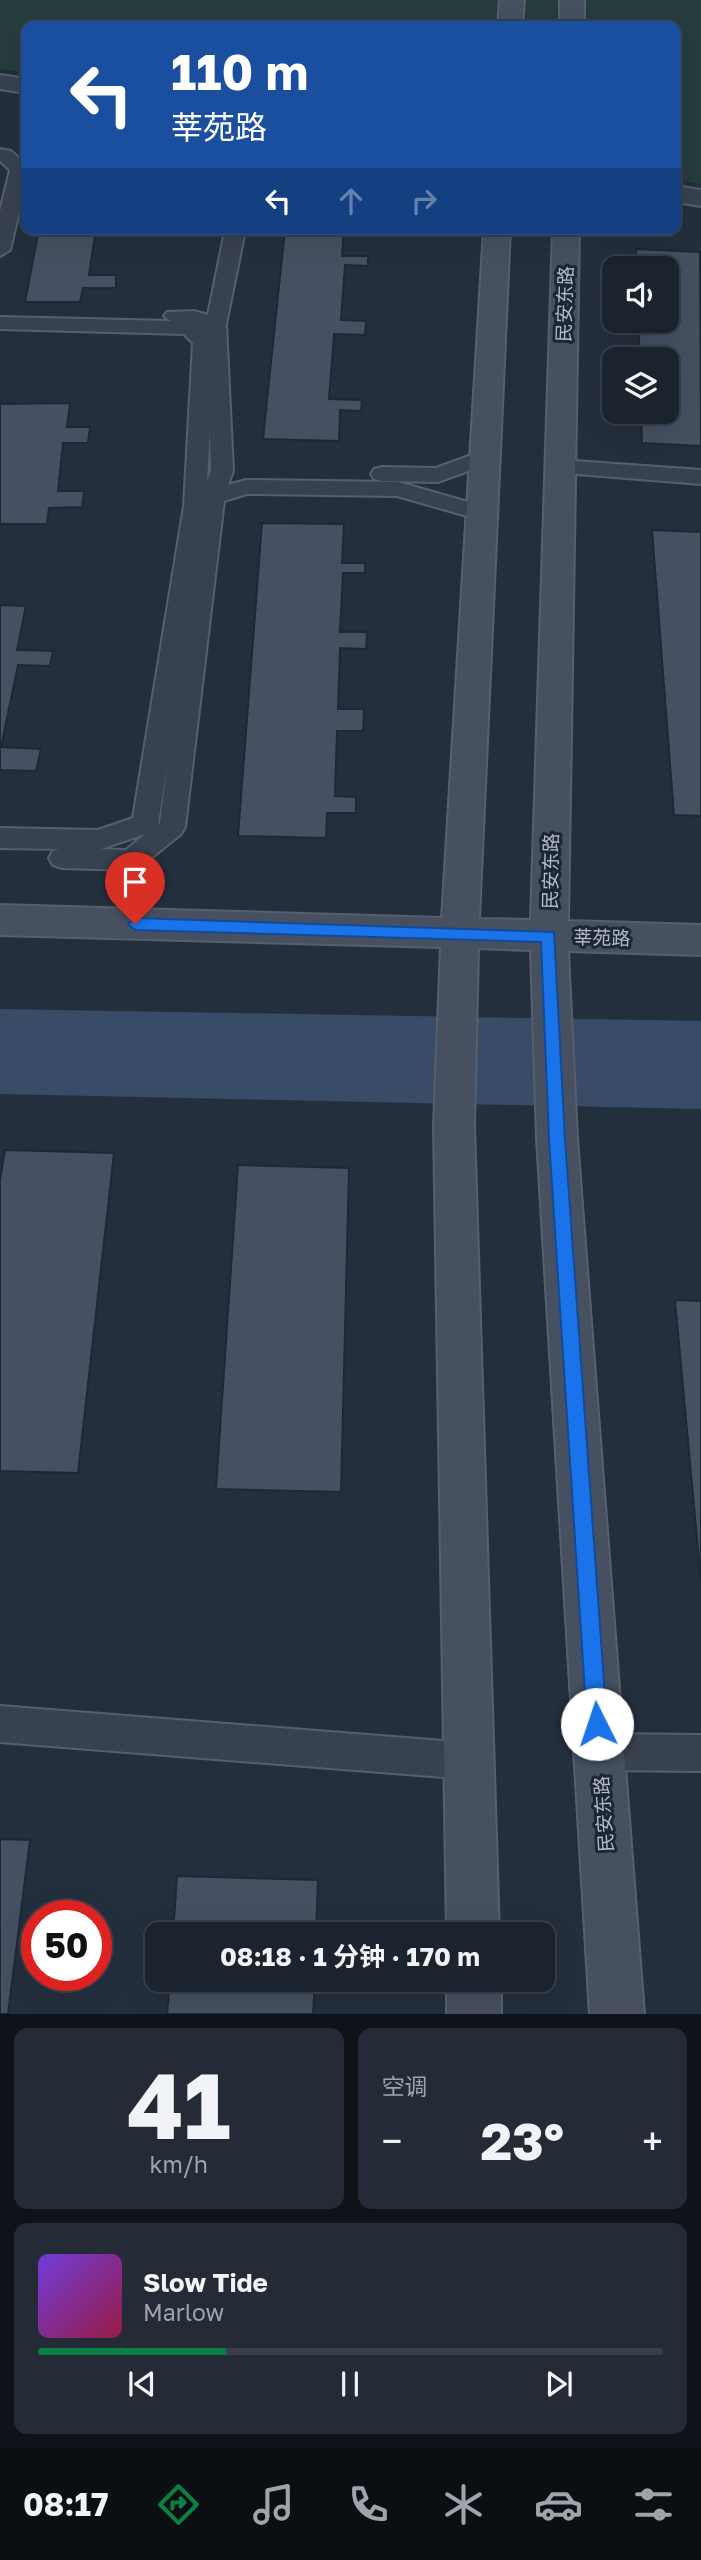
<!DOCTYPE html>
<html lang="zh">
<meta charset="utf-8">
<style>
body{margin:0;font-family:"Golos Text","Noto Sans SC",sans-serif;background:#242b36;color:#f1f3f6;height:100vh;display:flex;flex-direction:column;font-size:26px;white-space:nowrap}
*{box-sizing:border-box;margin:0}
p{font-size:23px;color:#a0a4aa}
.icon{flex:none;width:38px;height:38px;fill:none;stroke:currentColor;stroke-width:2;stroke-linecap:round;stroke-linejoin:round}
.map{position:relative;height:2014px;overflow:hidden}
.drawer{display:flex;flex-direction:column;gap:14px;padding:14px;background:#0f1319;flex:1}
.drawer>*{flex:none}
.guide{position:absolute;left:21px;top:21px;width:660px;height:214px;border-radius:14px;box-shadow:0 7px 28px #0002,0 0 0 2px #39404a;background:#1a4fa0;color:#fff;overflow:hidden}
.tools{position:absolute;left:602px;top:256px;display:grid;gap:14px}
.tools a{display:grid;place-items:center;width:77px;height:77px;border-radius:14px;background:#1b232e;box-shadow:0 7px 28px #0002,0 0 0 2px #39404a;font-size:35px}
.speed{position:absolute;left:21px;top:1900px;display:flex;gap:14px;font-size:35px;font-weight:700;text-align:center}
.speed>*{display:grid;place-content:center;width:91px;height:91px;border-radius:50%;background:#1b232e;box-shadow:0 7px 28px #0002,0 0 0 2px #39404a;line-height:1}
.speed .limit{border:10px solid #d22;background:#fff;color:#111}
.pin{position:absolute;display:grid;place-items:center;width:60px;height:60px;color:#fff;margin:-72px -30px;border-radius:50% 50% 50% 0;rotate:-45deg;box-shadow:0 0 7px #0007}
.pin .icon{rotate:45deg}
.me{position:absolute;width:77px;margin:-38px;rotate:356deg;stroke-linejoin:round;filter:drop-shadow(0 0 5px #0008)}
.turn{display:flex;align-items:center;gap:24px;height:147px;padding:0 35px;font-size:32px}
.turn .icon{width:91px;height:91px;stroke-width:2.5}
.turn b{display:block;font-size:49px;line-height:60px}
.lanes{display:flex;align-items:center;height:66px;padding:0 35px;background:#0003;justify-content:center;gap:35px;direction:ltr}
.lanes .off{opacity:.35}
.big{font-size:52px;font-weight:700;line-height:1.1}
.drawer .card{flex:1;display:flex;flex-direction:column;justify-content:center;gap:10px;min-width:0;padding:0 24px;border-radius:14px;background:#242b36}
.drawer .dial{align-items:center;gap:0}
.dial b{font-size:91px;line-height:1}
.song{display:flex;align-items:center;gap:21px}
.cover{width:84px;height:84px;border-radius:10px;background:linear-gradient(135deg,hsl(260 70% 55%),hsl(340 70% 35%))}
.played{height:7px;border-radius:4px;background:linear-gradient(90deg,#0b8043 30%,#39404a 30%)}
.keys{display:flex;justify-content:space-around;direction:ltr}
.heat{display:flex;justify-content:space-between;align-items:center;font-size:38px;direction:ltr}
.drawer .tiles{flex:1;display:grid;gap:14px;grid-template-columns:1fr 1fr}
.card:last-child{grid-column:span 2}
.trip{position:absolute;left:145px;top:1922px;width:410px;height:70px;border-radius:14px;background:#1b232e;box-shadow:0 7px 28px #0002,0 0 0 2px #39404a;font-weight:700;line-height:70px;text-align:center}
.tab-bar{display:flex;height:112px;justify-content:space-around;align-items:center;background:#0b0e12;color:#a0a4aa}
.tab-bar .icon{width:49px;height:49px}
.tab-bar .active{color:#0b8043}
.tab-bar b{font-size:32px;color:#f1f3f6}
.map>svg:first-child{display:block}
.green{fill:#263c3f}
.water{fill:#394c67}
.building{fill:#455162;stroke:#1f2835;stroke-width:2}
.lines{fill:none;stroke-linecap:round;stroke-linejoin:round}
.lane-casing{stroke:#565f6c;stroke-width:4}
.street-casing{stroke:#565f6c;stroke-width:4}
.secondary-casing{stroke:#565f6c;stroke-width:4}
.lane{fill:#38414e;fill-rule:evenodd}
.street{fill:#38414e;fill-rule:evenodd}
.secondary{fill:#465061;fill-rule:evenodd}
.route{fill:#1a73e8;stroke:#114b97;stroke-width:2}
.labels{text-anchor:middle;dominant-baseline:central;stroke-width:6;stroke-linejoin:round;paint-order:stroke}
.street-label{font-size:19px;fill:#b4bcc9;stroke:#1d2633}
</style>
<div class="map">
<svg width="701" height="2014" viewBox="0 0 701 2014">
<rect width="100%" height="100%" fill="#242f3e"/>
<!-- green -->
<polygon class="green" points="0,0 701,0 701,184 676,180 676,26 26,26 26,73 0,69"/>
<!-- water -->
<polygon class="water" points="0,1009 701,1021 701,1109 0,1094"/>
<!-- building -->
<g class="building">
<polygon points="39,229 124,229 123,235 95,235 89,275 116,275 116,288 83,288 80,302 25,302"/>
<polygon points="285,229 344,229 342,256 368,256 368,266 345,265 341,320 366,321 365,335 334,334 329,399 362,400 361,411 340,410 339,441 263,439"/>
<polygon points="636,249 700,252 701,446 642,443 641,411 667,411 667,359 640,359 638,320 667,320 667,268 637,268"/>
<polygon points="70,403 67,427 90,427 88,443 63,443 58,491 84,491 82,507 49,508 47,524 0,524 0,404"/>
<polygon points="262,523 344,524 342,563 365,563 365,573 343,573 340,632 367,632 366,649 340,648 338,709 364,709 363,731 337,731 335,796 356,797 356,813 327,813 326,838 238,836"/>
<polygon points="652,530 701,532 701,816 674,815"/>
<polygon points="0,605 26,606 17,650 53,651 50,666 18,665 1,747 41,749 36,771 0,770"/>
<polygon points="5,1150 114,1153 78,1473 0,1471 0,1180"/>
<polygon points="238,1165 349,1168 341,1492 216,1489"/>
<polygon points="675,1300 701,1301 701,1582"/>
<polygon points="0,1839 30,1840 8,2014 0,2014"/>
<polygon points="177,1876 318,1880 316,1934 173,1934"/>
<polygon points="170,1979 315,1979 313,2014 167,2014"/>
</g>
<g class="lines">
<!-- lane casing -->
<g class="lane-casing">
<g id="lane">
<polygon points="0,149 11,151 26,165 26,182 10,250 0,256 0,211 10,170 0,161"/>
<path d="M234,230L244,236L226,324L233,471L228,485L246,480L398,482L489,508L492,513L489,518L481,520L397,496L247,494L224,501L185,827L181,834L140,867L131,870L62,868L53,865L49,858L53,851L59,849L0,848V828L98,830L133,818L184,506L193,343L184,334L0,329V317L171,321L164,316L167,312L194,311L208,315L224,236ZM210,430L211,471L207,481ZM168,760L160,823L158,824ZM145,834L126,850L101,849Z"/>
<polygon points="485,450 493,452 496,457 493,462 438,482 382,481 374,479 371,474 374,469 382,467 436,468"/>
<polygon points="560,460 701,470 701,484 552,472 549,467 552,462"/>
<polygon points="0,1706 469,1743 482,1748 487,1761 482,1774 469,1779 0,1742"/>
<polygon points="599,1734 701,1735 701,1771 599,1770 586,1765 581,1752 586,1739"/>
</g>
</g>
<!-- street casing -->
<g class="street-casing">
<g id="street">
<polygon points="0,75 26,79 26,93 0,89"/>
<polygon points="676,186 701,190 701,206 676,202"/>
</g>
</g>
<!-- secondary casing -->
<g class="secondary-casing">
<g id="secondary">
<polygon points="500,0 524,0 522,26 498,26"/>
<rect x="560" y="0" width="24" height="26"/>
<polygon points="484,229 510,229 479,919 531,920 553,229 579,229 568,921 701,925 701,955 568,951 577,1139 644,2014 590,2014 537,1139 531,950 478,948 474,1125 499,1934 447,1934 434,1125 441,947 0,935 0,905 442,918"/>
<rect x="447" y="1979" width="54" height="35"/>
</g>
</g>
<!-- lane -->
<use href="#lane" class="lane"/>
<!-- street -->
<use href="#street" class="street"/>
<!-- secondary -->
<use href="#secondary" class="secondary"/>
</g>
<!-- route -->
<polygon class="route" points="135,918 554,932 565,1139 607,1724 604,1731 597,1734 590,1731 587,1724 549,1139 541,942 135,930 128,924"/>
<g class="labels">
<!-- street labels -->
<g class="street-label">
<text transform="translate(564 304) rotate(-88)">民安东路</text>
<text transform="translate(550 871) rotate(-89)">民安东路</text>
<text transform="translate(602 937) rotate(1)">莘苑路</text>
<text transform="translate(603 1814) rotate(-94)">民安东路</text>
</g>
</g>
</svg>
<div class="tools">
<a><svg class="icon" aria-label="sound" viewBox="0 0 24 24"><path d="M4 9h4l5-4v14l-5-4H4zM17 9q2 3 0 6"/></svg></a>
<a><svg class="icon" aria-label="layers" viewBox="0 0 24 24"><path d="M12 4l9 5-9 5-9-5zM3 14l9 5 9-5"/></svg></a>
</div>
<div class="speed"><div class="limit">50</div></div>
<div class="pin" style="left:135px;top:924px;background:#d93025"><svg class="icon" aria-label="arrive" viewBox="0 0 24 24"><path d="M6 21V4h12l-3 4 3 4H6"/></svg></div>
<svg class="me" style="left:597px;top:1724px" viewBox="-20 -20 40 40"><circle r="19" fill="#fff"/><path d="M0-13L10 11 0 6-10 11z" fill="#1a73e8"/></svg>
<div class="trip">08:18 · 1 分钟 · 170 m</div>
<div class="guide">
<div class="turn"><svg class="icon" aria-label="left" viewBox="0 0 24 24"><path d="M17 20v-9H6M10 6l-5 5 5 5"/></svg><div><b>110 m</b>莘苑路</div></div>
<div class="lanes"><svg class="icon" aria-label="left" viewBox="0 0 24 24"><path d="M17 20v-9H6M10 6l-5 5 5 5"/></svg><svg class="icon off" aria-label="ahead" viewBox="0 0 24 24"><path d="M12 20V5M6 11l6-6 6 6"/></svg><svg class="icon off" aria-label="right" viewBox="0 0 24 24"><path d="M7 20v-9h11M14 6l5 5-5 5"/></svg></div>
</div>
</div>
<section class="drawer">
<div class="tiles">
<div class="card dial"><b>41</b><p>km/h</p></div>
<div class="card"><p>空调</p>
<div class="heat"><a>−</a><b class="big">23°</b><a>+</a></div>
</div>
<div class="card">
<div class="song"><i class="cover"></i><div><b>Slow Tide</b><p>Marlow</p></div></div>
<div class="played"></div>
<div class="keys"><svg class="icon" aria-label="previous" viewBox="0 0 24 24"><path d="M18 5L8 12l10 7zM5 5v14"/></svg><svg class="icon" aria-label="pause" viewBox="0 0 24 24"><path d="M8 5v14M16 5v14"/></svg><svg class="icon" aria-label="next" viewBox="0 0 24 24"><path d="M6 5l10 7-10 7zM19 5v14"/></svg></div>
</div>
</div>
</section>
<nav class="tab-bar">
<b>08:17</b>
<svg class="icon active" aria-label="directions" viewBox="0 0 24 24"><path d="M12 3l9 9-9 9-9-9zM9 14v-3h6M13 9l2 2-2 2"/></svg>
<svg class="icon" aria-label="music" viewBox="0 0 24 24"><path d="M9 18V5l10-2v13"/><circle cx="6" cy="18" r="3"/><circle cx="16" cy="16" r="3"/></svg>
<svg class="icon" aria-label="phone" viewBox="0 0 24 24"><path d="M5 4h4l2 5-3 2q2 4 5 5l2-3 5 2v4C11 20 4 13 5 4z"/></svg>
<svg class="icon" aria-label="climate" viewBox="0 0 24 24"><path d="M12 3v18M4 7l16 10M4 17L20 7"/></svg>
<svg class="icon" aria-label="car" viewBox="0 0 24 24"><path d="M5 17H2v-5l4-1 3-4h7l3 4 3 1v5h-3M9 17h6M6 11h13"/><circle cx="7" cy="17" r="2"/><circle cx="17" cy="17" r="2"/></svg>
<svg class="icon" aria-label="filters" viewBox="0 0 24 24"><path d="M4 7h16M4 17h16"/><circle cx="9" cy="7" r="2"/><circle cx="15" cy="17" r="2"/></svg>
</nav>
